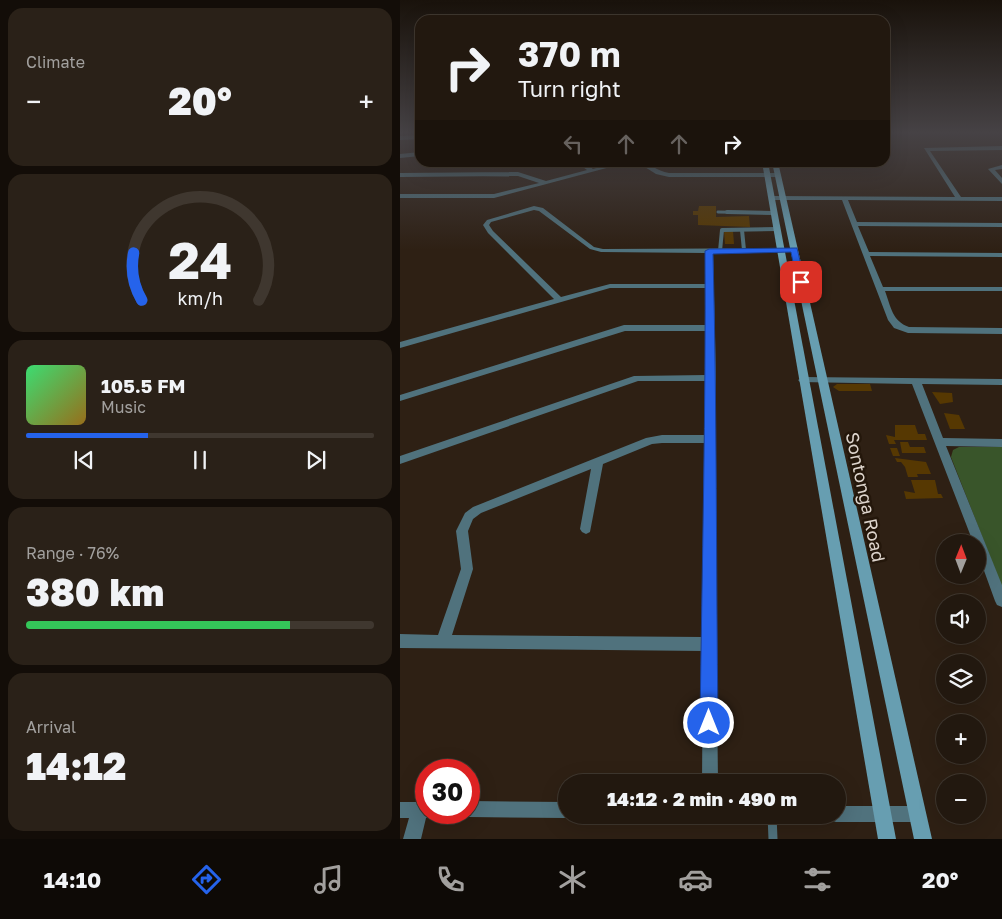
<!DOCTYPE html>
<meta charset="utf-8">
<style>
body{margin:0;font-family:"Golos Text",sans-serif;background:#2a2118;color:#f1f3f6;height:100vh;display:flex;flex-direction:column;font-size:19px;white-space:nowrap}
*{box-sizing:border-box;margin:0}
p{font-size:16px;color:#a2a09e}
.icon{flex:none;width:28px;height:28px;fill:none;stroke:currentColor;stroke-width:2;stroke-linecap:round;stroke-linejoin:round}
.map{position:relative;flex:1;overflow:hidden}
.sheet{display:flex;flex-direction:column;gap:8px;padding:8px;background:#130d08;width:400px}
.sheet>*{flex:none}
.top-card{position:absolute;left:15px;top:15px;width:475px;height:152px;border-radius:15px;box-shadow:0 5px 20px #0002,0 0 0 1px #3f372f;background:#22180f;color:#f1f3f6;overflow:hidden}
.needle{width:32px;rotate:1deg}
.tools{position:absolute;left:536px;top:534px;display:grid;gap:10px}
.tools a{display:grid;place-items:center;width:50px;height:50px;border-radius:50%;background:#22180f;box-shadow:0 5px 20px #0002,0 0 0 1px #3f372f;font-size:25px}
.speed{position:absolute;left:15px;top:759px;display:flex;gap:10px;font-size:25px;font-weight:700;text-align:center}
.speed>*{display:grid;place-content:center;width:65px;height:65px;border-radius:50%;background:#22180f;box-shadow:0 5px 20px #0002,0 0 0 1px #3f372f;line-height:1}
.speed .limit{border:8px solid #d22;background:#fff;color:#111}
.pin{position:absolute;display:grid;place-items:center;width:42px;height:42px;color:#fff;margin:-21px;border-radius:10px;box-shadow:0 2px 8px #0006}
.me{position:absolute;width:55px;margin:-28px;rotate:0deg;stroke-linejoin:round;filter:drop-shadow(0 0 4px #0008)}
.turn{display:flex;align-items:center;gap:18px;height:105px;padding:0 20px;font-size:22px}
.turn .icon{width:65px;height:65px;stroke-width:2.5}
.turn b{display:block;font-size:35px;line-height:42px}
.lanes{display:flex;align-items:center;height:48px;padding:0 20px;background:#0003;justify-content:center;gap:25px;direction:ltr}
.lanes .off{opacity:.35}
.big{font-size:38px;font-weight:800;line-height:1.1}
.sheet .tile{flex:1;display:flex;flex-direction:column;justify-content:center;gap:8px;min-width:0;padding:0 18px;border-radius:15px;background:#2a2118}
.sheet .dial{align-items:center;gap:0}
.dial svg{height:130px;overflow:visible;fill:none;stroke:#3f372f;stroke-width:7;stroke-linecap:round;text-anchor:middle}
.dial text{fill:#f1f3f6;stroke:none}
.song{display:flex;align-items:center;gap:15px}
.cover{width:60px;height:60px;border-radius:8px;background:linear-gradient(135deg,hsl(140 70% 55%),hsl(40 70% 35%))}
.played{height:5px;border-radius:2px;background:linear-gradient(90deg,#2563eb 35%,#3f372f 35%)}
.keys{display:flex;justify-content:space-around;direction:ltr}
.heat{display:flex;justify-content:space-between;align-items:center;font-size:28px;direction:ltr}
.charge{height:8px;border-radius:4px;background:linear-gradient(90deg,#34c759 76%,#3f372f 0)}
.trip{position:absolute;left:158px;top:774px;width:288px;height:50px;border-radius:25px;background:#22180f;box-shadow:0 5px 20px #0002,0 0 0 1px #3f372f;font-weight:800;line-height:50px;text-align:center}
.menu{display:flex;height:80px;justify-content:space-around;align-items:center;background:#0e0a06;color:#a2a09e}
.menu .icon{width:35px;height:35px}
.menu .selected{color:#2563eb}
.menu b{font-size:22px;color:#f1f3f6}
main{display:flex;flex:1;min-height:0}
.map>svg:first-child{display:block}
.green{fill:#39552a}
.building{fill:#563802}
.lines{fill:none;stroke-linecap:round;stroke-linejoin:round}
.lane-far2{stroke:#50727d;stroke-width:3}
.lane-far1{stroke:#50727d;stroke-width:4}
.lane{stroke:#50727d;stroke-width:9}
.street{fill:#50727d;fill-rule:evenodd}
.secondary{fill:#679eb1;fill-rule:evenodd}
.route{fill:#2563eb;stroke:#184099}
.labels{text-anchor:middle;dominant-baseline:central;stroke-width:5;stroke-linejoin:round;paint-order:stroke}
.street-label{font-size:18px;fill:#ddd4cc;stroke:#24170b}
</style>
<main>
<section class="sheet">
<div class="tile"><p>Climate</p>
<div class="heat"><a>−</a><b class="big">20°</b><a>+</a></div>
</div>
<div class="tile dial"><svg viewBox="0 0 100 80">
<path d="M14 69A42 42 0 1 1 86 69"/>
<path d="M14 69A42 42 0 0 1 9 40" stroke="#2563eb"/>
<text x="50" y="56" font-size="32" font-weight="700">24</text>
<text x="50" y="72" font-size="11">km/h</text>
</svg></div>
<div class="tile">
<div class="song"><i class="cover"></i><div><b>105.5 FM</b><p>Music</p></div></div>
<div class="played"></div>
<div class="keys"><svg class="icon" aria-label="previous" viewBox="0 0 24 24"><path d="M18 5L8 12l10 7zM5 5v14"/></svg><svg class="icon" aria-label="pause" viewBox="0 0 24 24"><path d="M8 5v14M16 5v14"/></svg><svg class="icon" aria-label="next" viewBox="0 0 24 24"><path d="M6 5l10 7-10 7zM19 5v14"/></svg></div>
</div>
<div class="tile"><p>Range · 76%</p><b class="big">380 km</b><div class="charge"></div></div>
<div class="tile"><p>Arrival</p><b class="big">14:12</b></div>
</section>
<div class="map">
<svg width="602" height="839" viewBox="0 0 602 839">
<rect width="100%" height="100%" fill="#2e2014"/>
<!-- green -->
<polygon class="green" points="559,447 602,447 602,587 551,457 553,450"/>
<!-- building -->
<g class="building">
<polygon points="299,206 316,206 316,217 349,216 350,227 298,225 298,215 293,215 293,211 298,211"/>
<polygon points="324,231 333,231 334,244 325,244"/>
<polygon points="437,384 470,384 472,391 439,391 433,387"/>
<polygon points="532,392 552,393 553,402 540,404"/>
<polygon points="544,413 559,415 565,429 550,429"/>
<polygon points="495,425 515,425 518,434 525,434 527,440 494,440 496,444 489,444 486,435 495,437"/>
<polygon points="500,442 508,442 510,447 524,447 526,453 502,453"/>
<polygon points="490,448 497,448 500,456 493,456"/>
<polygon points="495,458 526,462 531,474 517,474 518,477 508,477 505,467 501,462 497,462"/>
<polygon points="511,480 535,480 538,494 541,494 543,498 506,499 504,491 515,493"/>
</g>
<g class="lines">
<!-- lane-far2 -->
<polyline class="lane-far2" points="318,212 374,213"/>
<!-- lane-far1 -->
<g class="lane-far1">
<polyline points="327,212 374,213"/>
<polyline points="342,230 344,250"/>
<polyline points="320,251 322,230 377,229"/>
</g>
<!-- lane -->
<polyline class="lane" points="372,815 373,839"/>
<!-- street -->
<g class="street">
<polygon points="20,135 20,139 0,140 0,136"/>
<path d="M602,146V150L530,151L561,197H602V201L448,200L457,222L602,223V227L458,226L469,252L602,253V257L470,256L483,287H602V291H485C491,307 492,321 509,327L602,328V334L508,333L494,328L488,320L442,200H372L369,198L372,196L555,197L524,148Z"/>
<polygon points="20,152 20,156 0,158 0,154"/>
<polygon points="176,162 183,162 193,169 219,162 229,162 94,198 0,198 0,194 94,194 139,183 118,176 0,177 0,173 118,172 146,181 187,170"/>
<path d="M237,162C248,162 257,171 269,173H378L381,175L378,177H269L256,174Z"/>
<polygon points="602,165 602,169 595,170 602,178 602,184 588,169"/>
<path d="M134,206L143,208L194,247L203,249L394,248L398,250L394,252L313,253L316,378L314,439L318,782H302L303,651L0,648V634L38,635L61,569L56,531L65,513L73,507L246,438L262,435H304L306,381H238L0,464V456L234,376L306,375V331H225L0,401V395L224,325H306V288H210L0,348V342L154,299L88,233L83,225L87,220ZM134,210L139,211L190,249L201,252L305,253L306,284H210L161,297L93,231L89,225L91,222ZM262,443H304L303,637L52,635L73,569L68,531L73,519L81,513L191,469L180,529L182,532L186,534L190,532L203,464L252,444Z"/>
<polygon points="403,377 602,379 602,385 522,384 543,438 602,439 602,447 546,446 602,585 602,607 597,605 595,601 578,554 578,542 573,542 512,384 400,382 398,380"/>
<polygon points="69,801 166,802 166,815 172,815 166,818 69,817 63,815 62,812 69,812"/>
<polygon points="0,802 25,802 26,812 32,812 31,816 26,818 21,839 3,839 9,818 0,818"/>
<polygon points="436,806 517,806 523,808 525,814 523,820 517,822 436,822 430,820 428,815 436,815"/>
</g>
<!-- secondary -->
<g class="secondary">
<polygon points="362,162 368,162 496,839 478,839"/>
<polygon points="372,162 378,162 532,839 514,839"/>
</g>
</g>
<!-- sky -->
<linearGradient id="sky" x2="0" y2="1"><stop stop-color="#19120b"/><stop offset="0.53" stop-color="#464245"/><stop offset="1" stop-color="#464245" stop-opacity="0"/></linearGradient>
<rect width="602" height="250" fill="url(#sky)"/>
<!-- route -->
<path class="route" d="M397,248L405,282L401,285L397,282L391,252L313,254C317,410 316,567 318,723L315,729L309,732L303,729L300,723C302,566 306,409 305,251L309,249Z"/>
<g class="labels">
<!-- street labels -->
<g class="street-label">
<text transform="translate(466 497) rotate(78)">Sontonga Road</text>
</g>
</g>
</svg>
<div class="tools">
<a><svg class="needle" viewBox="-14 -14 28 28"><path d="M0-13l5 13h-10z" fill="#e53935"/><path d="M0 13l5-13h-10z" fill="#a2a09e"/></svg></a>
<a><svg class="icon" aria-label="sound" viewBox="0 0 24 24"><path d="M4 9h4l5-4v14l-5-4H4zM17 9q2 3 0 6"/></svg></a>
<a><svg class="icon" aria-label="layers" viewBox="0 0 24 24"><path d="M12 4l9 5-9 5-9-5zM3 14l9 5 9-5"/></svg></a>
<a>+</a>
<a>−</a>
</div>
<div class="speed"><div class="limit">30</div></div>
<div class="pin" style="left:401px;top:282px;background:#d93025"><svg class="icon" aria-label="arrive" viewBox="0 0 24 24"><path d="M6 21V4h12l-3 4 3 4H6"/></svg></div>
<svg class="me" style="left:309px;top:723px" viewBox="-20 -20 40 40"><circle r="17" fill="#2563eb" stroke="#fff" stroke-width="3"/><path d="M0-11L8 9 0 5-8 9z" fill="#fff"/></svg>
<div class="trip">14:12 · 2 min · 490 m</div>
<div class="top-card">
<div class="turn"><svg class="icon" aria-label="right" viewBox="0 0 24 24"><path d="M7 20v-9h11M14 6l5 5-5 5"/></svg><div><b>370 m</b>Turn right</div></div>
<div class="lanes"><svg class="icon off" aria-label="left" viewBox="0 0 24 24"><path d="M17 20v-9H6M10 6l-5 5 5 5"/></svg><svg class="icon off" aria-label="ahead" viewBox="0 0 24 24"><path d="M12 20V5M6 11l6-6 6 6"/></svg><svg class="icon off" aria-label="ahead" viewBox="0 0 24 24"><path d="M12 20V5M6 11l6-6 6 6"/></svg><svg class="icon" aria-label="right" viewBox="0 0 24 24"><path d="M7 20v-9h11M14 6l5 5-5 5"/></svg></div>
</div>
</div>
</main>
<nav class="menu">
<b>14:10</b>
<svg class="icon selected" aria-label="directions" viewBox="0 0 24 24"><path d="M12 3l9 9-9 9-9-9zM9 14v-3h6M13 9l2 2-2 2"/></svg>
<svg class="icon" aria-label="music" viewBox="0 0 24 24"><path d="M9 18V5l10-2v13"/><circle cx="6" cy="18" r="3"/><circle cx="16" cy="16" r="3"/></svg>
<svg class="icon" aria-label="phone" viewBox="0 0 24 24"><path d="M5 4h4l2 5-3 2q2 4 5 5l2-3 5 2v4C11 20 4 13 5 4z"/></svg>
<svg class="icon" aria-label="climate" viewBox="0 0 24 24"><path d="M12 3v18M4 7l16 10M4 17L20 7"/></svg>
<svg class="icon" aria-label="car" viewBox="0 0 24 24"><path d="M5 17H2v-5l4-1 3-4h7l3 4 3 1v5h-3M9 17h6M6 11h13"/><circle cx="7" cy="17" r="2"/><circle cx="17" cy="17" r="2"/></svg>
<svg class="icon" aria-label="filters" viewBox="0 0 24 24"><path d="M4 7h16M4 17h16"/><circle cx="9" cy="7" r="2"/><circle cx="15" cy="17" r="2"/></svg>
<b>20°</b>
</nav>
